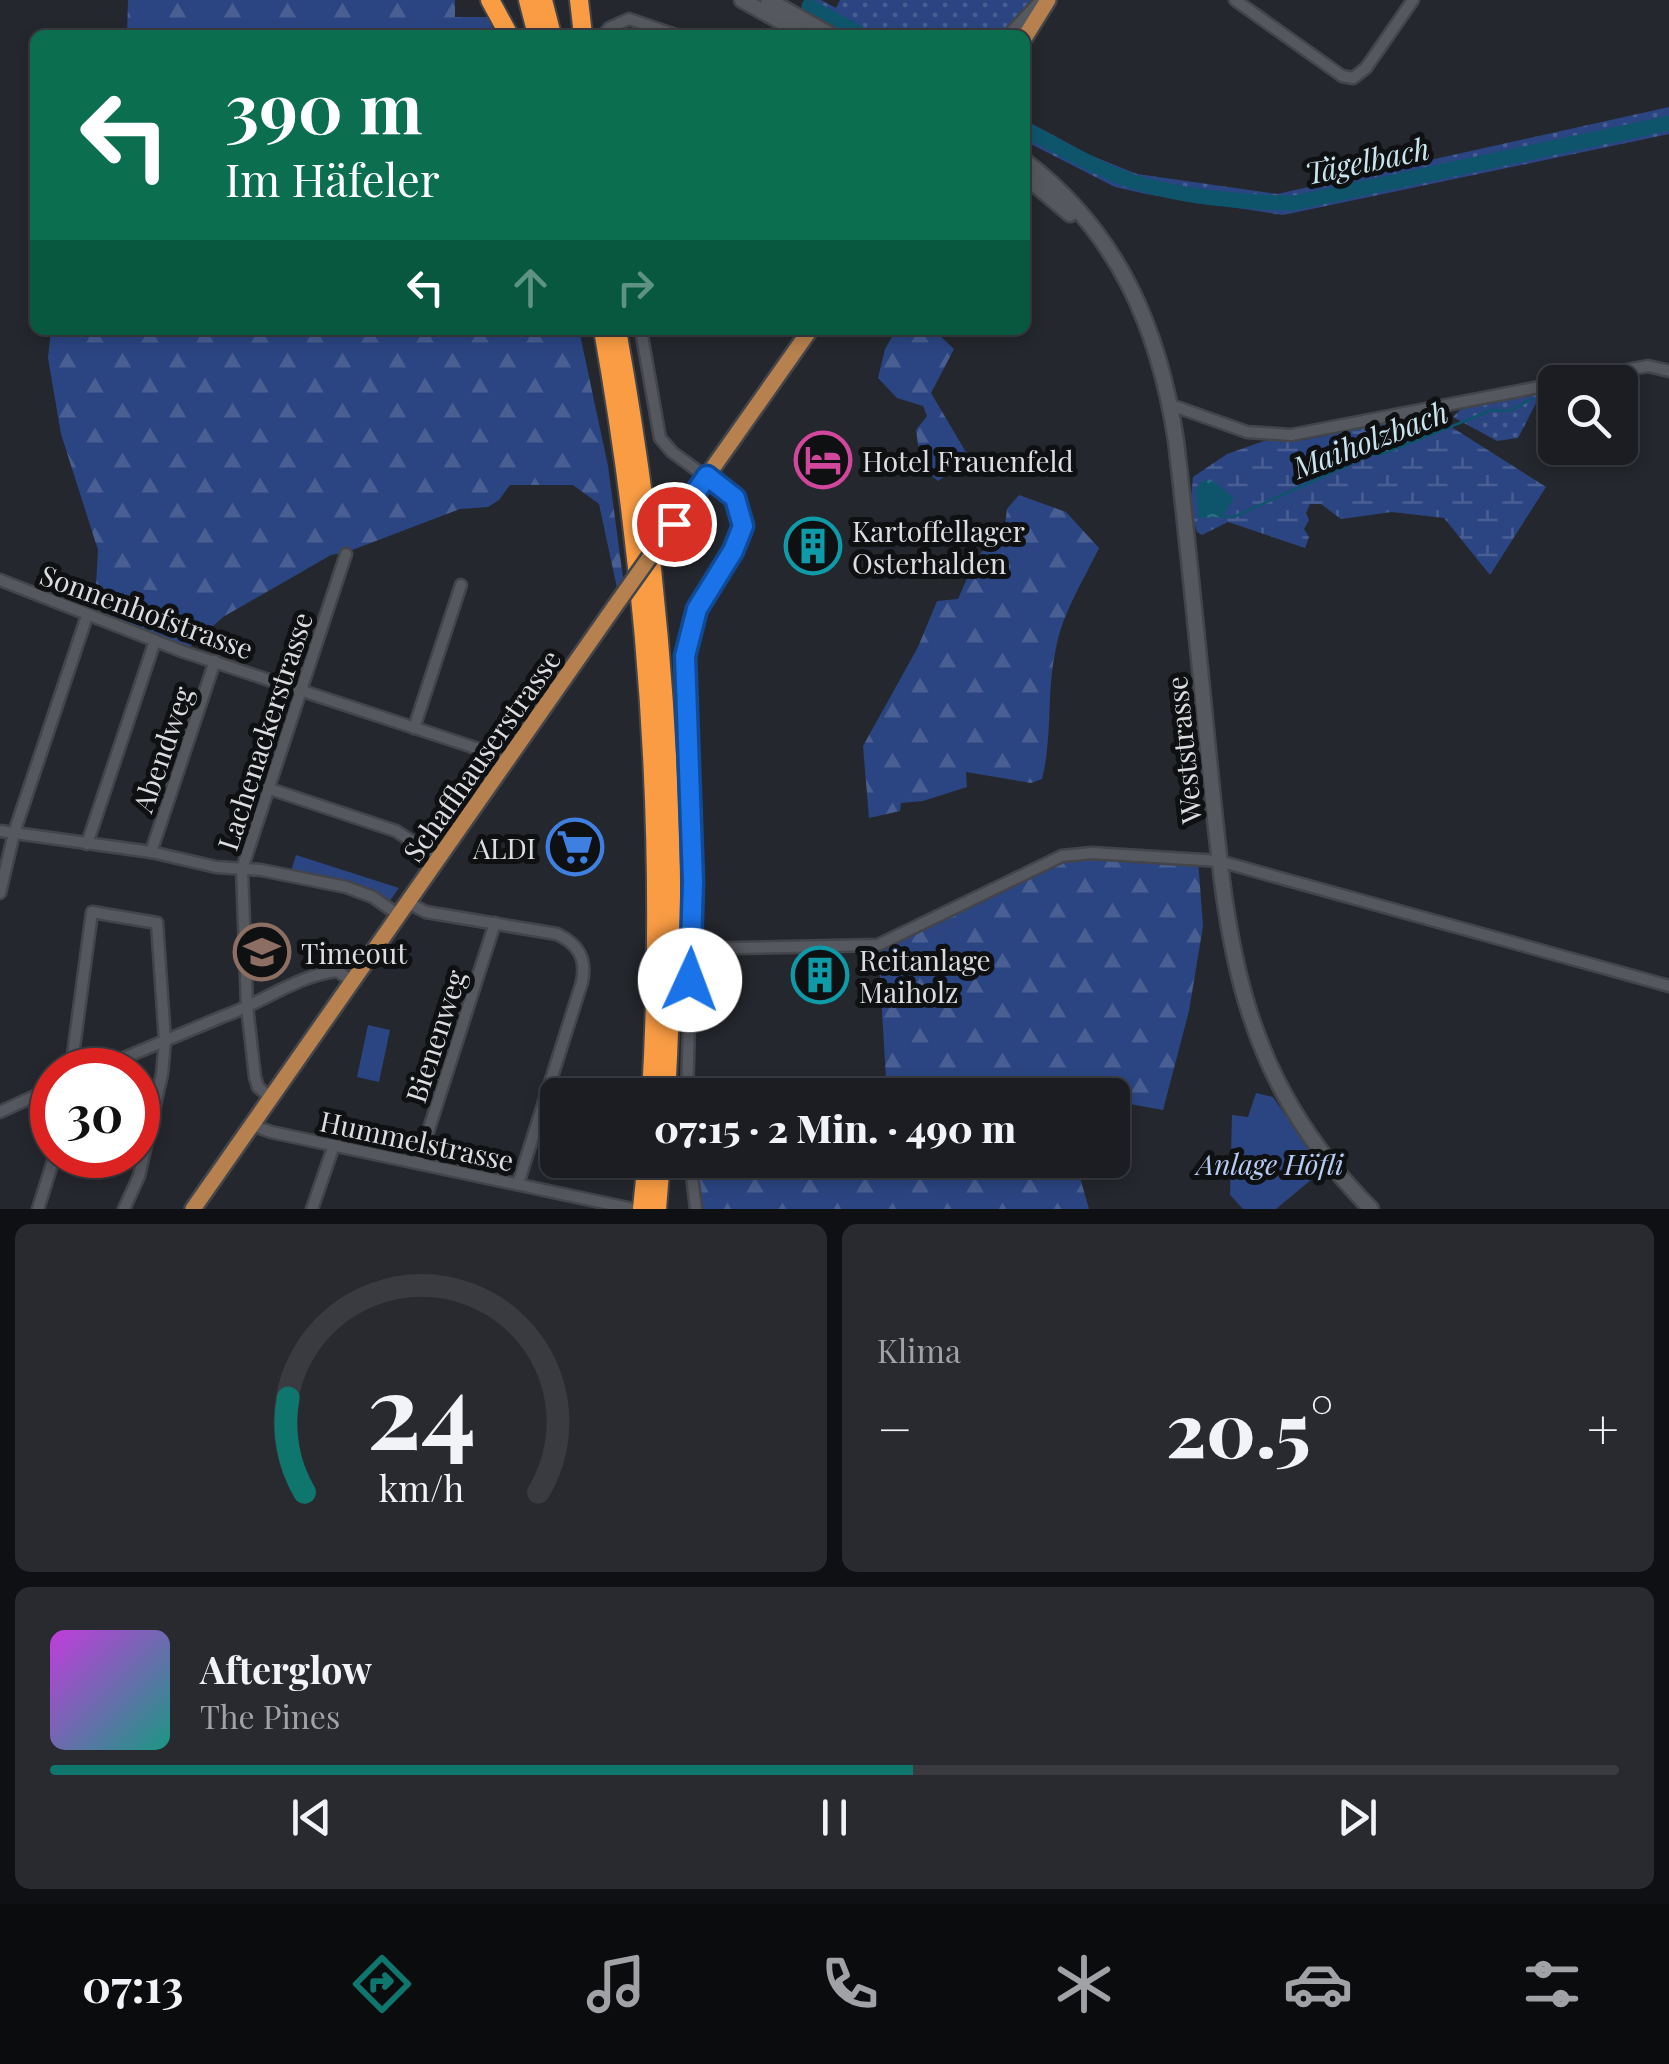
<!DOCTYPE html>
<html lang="de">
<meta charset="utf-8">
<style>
body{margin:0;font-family:"Playfair Display",serif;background:#282a2f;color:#f1f3f6;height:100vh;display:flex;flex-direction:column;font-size:38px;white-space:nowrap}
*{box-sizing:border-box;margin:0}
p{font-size:32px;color:#a0a2a5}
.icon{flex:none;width:55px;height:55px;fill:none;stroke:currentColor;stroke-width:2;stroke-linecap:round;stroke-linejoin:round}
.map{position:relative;height:1209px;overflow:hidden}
.side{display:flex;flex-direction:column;gap:15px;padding:15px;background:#0f1013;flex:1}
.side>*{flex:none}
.hud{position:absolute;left:30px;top:30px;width:1000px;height:305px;border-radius:15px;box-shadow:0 5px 15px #0003,0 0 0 2px #393b40;background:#0b6e4f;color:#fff;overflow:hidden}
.tools{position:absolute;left:1538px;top:365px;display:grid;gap:20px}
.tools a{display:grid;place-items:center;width:100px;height:100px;border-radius:15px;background:#1b1d22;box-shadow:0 5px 15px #0003,0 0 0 2px #393b40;font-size:50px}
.speed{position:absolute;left:30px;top:1048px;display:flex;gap:20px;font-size:50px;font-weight:700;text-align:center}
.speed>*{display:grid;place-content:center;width:130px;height:130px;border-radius:50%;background:#1b1d22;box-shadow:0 5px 15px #0003,0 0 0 2px #393b40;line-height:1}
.speed .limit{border:15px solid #d22;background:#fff;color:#111}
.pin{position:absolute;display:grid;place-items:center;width:85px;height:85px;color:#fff;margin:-42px;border:5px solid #fff;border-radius:50%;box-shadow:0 2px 10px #0007}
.me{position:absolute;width:110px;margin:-55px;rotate:2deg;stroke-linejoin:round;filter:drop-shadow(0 0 8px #0008)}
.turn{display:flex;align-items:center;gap:35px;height:210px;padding:0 30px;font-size:45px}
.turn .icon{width:130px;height:130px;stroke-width:2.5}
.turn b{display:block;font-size:70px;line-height:85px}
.lanes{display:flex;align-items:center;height:95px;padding:0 30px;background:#0003;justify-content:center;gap:50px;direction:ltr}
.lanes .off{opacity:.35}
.big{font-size:75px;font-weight:800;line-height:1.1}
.side .widget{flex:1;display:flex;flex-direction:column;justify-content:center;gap:15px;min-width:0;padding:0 35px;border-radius:15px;background:#282a2f}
.side .dial{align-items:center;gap:0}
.dial svg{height:260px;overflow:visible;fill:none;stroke:#393b40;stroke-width:7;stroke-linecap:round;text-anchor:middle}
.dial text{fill:#f1f3f6;stroke:none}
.song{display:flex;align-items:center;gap:30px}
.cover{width:120px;height:120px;border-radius:15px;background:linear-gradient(135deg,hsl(290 70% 55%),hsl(170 70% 35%))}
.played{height:10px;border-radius:5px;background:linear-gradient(90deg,#0f766e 55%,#393b40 55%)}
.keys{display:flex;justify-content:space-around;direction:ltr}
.heat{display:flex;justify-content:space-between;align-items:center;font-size:55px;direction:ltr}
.side .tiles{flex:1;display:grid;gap:15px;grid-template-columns:1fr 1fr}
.widget:last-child{grid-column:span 2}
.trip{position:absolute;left:540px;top:1078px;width:590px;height:100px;border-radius:15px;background:#1b1d22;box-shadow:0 5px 15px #0003,0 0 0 2px #393b40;font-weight:800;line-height:100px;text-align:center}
.menu{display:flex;height:160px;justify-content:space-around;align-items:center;background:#0b0c0e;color:#a0a2a5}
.menu .icon{width:70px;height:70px}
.menu .active{color:#0f766e}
.menu b{font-size:45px;color:#f1f3f6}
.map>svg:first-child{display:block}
.grass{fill:url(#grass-dots)}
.forest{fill:url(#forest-firs)}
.wetland{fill:url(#wetland-marsh)}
.park{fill:#2b4582}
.water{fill:url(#water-ripples)}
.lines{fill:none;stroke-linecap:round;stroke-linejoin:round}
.stream{stroke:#0e556c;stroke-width:2.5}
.river{stroke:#0e556c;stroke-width:15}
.minor-casing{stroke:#43454a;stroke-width:15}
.secondary-casing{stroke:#43454a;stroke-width:19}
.primary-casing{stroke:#43454a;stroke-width:20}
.motorway-casing{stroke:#43454a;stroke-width:22}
.minor{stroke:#55585f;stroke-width:10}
.secondary{stroke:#55585f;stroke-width:14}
.primary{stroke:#b7814f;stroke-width:15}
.motorway{stroke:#f99c44;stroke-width:18}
.primary-bridge-casing{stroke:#43454a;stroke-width:20;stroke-linecap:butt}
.primary-bridge{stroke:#b7814f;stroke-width:15}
.route-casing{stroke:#114b97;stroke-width:25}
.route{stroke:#1a73e8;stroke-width:18}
.labels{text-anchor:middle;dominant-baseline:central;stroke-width:10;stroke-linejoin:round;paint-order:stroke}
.poi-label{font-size:28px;fill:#dcdde1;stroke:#0f1012;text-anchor:start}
.street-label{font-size:28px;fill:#dcdde1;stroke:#0f1012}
.park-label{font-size:28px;font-style:italic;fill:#b7ccf5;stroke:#0f1012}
.water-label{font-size:30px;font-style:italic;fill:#cbe5f0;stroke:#0f1012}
</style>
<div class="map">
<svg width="1669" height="1209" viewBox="0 0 1669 1209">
<defs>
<pattern id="grass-dots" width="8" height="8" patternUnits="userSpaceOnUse" patternTransform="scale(2.5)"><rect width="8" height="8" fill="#2b4582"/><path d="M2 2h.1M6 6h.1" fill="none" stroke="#495f93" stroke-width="1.8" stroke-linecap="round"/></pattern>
<pattern id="forest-firs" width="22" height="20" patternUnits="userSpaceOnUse" patternTransform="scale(2.5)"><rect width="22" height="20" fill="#2b4582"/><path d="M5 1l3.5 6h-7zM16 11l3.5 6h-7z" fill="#495f93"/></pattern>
<pattern id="wetland-marsh" width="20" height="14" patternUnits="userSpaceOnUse" patternTransform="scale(2.5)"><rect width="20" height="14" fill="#2b4582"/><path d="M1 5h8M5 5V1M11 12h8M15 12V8" fill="none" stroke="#495f93"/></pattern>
<pattern id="water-ripples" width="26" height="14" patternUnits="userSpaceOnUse" patternTransform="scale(2.5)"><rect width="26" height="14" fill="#0e556c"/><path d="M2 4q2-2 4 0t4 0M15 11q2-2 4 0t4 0" fill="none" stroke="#306d81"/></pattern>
</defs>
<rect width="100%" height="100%" fill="#24272d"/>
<!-- grass -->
<g class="grass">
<polygon points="812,0 821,0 836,8 840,0 1032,0 1005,35 872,35"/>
<polygon points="1669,107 1669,134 1283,215 1146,194 1115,187 1025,141 1025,120 1090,155 1137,174 1277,194"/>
<polygon points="1543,390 1518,438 1497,441 1453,417 1460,410"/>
</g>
<!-- forest -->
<g class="forest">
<polygon points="128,0 455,0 455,17 488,17 495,35 127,35"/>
<polygon points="51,330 579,330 608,466 623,578 617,588 599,504 573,485 510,485 499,500 488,507 460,509 347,552 331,555 223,617 184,652 87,616 96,586 98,550 61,434 48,358"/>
<polygon points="896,330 934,330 954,349 931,393 970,459 938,481 921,466 916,430 927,416 923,406 897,398 878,378 885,349"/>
<path d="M1019,495L1066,512L1099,548C1083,581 1063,612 1056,648C1046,691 1053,736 1042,779L1031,783L966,772L967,787L923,801L901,803L900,811L869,818L863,746L918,647L937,601L958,599L975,560L1005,525L1007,509Z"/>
<polygon points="1062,856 1198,859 1203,926 1189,1011 1163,1110 1113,1101 1112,1095 887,1095 878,945"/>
<polygon points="696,1078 848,1095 696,1095"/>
<polygon points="696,1160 1075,1160 1089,1209 700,1209"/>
</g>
<!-- wetland -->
<polygon class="wetland" points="1431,414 1546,487 1490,575 1444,518 1392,512 1341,519 1321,504 1310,504 1306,513 1309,520 1304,529 1309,537 1305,548 1228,522 1202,535 1197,532 1190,509 1193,477 1227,454 1264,441 1304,440"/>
<!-- park -->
<g class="park">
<polygon points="98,587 167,591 201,602 185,647 94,615"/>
<polygon points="296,855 399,888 389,902 351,883 291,871"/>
<polygon points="368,1025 390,1030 379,1082 357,1077"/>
<polygon points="1256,1093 1273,1097 1323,1170 1276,1209 1243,1209 1230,1195 1232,1115 1248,1117"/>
</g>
<!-- water -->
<polygon class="water" points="1210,479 1234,498 1222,517 1198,518 1196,490 1201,482"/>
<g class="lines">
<!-- stream -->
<polyline class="stream" points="1222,517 1236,516 1370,455 1385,453 1492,410 1509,411 1532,399"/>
<!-- river -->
<g class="river">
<polyline points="809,6 862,35"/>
<path d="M1025,129C1057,146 1089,165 1123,178C1172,196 1242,203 1294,203L1669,123"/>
</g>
<!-- minor casing -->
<g class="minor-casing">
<g id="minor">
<polyline points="1235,0 1342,76 1353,78 1366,68 1413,0"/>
<polyline points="604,35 609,28 629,19 676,35"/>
<polyline points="641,330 660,438 672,452 735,498 743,520 738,542 697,609 685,657 693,881 687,1095"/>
<polyline points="1562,382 1648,366 1669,371"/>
<polyline points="1171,405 1247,432 1291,435 1555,384"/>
<polyline points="0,580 184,652 488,752 505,763"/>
<polyline points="414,728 461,585"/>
<polyline points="267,788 396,831 438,858"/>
<polyline points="0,831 151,852 216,867 261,870 346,887 373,897 400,916"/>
<polyline points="87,844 155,641"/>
<polyline points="151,852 215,661"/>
<polyline points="0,893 14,833 87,616"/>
<path d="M408,903L426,912L557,934C578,944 587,958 582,982L518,1184"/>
<polyline points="692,949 878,945 1062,856 1091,853 1219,861 1669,986"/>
<polyline points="71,1070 92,912 157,923 165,1041 162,1074 139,1176 124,1209"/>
<path d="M95,1070L224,1016C260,1004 298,975 337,971L354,982"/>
<polyline points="271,1098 258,1087 255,1077 247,1006 242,869 346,554"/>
<polyline points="0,1112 52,1088"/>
<polyline points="252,1125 271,1132 633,1209"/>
<polyline points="690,1160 696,1209"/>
<polyline points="418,1163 495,923"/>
<polyline points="38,1209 55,1155"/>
<polyline points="312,1209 334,1145"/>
</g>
</g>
<!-- secondary casing -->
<g class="secondary-casing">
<g id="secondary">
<polyline points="742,0 805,35"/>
<polyline points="768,0 831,35"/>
<polyline points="1011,35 1038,6"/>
<path d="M1025,161C1118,232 1159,328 1176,441C1188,544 1198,647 1208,750C1227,935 1232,1068 1371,1209"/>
<polyline points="1025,176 1070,214"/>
</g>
</g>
<!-- primary casing -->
<g class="primary-casing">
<g id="primary">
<polyline points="1025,37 1048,0"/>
<polyline points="674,523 810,330"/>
<polyline points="193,1209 615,606"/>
</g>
</g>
<!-- motorway casing -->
<g class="motorway-casing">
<g id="motorway">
<polyline points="490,0 509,35"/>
<polyline points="528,0 537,35"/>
<polyline points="543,0 552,35"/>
<polyline points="579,0 583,35"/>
<path d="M603,330C648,583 666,838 651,1095"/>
<path d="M617,330C663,582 681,839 666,1095"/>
<polyline points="642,1209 647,1160"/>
<polyline points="657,1209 661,1160"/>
</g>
</g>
<!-- minor -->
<use href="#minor" class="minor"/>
<!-- secondary -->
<use href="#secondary" class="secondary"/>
<!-- primary -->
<use href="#primary" class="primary"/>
<!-- motorway -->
<use href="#motorway" class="motorway"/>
<!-- primary-bridge casing -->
<g class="primary-bridge-casing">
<polyline id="primary-bridge" points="615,606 674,523"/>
</g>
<!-- primary-bridge -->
<use href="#primary-bridge" class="primary-bridge"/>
</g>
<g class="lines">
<!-- route casing -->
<g class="route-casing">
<polyline id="route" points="674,524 707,476 735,498 743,526 733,551 697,609 685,656 693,881 690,980"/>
</g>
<!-- route -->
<use href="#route" class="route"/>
</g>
<!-- icons -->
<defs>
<g id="hotel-ring" transform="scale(2.875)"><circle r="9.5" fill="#0f1012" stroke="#d1479c" stroke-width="1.5"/><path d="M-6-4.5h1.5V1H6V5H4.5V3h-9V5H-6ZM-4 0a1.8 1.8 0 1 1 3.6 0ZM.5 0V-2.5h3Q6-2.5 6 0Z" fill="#d1479c"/></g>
<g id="building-ring" transform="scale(2.875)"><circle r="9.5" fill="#0f1012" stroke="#0f9aa8" stroke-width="1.5"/><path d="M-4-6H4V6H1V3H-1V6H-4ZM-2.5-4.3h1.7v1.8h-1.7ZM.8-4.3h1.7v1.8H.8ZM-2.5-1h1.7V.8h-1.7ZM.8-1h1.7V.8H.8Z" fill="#0f9aa8"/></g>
<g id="supermarket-ring" transform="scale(2.875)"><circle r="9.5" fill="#0f1012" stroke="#3f7fe0" stroke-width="1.5"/><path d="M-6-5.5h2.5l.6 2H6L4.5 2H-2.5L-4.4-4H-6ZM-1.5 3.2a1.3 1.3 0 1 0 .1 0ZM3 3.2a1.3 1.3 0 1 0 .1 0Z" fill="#3f7fe0"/></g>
<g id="school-ring" transform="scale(2.875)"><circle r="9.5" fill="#0f1012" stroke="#8d6e63" stroke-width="1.5"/><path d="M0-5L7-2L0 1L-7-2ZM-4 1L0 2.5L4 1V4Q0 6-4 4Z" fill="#8d6e63"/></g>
</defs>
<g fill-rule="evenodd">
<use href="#hotel-ring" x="823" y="460"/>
<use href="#building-ring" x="813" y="546"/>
<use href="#supermarket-ring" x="575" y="847"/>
<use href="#school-ring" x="262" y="952"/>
<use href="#building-ring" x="820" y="975"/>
</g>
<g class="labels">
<!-- poi labels -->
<g class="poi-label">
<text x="862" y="460">Hotel Frauenfeld</text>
<text x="852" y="530">Kartoffellager<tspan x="852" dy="32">Osterhalden</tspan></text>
<text x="536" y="847" text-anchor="end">ALDI</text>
<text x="301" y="952">Timeout</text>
<text x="859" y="959">Reitanlage<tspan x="859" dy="32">Maiholz</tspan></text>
</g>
<!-- street labels -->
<g class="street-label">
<text transform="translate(147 611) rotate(20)">Sonnenhofstrasse</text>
<text transform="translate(264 731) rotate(-72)">Lachenackerstrasse</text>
<text transform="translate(162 749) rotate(-71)">Abendweg</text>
<text transform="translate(1183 750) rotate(-96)">Weststrasse</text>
<text transform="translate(481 755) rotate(-55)">Schaffhauserstrasse</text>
<text transform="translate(435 1036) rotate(-72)">Bienenweg</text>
<text transform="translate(417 1140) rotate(12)">Hummelstrasse</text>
</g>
<!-- park labels -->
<g class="park-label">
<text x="1270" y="1163">Anlage Höfli</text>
</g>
<!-- water labels -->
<g class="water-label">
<text transform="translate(1367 160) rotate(-12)">Tägelbach</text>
<text transform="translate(1370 439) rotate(-21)">Maiholzbach</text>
</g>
</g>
</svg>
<div class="tools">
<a><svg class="icon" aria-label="search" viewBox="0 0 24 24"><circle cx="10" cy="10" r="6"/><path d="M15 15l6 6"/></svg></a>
</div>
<div class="speed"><div class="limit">30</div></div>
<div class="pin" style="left:674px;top:524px;background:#d93025"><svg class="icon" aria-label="arrive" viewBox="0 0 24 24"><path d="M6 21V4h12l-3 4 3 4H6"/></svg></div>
<svg class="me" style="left:690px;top:980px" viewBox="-20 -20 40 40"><circle r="19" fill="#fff"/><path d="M0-13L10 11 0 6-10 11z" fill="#1a73e8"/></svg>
<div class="trip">07:15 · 2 Min. · 490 m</div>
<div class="hud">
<div class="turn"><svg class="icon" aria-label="left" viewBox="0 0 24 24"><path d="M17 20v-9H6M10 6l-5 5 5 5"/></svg><div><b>390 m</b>Im Häfeler</div></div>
<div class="lanes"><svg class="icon" aria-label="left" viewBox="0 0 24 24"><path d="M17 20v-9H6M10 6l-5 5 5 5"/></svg><svg class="icon off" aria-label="ahead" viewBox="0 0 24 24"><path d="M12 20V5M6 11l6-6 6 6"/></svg><svg class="icon off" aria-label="right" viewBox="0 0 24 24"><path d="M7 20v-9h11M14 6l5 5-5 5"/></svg></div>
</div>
</div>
<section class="side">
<div class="tiles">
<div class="widget dial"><svg viewBox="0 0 100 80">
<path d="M14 69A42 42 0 1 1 86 69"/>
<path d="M14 69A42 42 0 0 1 9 40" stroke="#0f766e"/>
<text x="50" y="56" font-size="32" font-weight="700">24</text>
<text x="50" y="72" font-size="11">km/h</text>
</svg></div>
<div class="widget"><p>Klima</p>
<div class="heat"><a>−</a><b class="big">20.5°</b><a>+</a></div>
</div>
<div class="widget">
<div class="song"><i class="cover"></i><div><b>Afterglow</b><p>The Pines</p></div></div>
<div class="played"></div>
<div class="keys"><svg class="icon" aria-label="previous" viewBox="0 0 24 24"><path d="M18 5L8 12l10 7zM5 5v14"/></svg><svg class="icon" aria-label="pause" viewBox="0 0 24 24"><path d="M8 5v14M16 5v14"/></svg><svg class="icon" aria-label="next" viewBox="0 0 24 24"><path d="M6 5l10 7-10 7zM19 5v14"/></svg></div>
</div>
</div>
</section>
<nav class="menu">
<b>07:13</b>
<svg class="icon active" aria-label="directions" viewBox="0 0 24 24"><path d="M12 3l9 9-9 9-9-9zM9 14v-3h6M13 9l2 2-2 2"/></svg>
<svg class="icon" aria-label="music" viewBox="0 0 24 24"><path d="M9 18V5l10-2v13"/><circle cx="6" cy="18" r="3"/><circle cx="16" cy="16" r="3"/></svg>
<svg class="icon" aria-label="phone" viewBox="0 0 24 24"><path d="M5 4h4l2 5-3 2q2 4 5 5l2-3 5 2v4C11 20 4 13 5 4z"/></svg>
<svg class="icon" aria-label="climate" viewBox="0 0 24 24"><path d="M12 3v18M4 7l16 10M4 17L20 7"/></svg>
<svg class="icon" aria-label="car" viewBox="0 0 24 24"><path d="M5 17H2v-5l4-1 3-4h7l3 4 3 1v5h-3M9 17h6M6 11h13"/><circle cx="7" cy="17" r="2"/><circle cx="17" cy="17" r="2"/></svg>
<svg class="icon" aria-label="filters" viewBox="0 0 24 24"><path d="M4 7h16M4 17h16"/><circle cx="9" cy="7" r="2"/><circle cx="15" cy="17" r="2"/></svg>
</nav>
